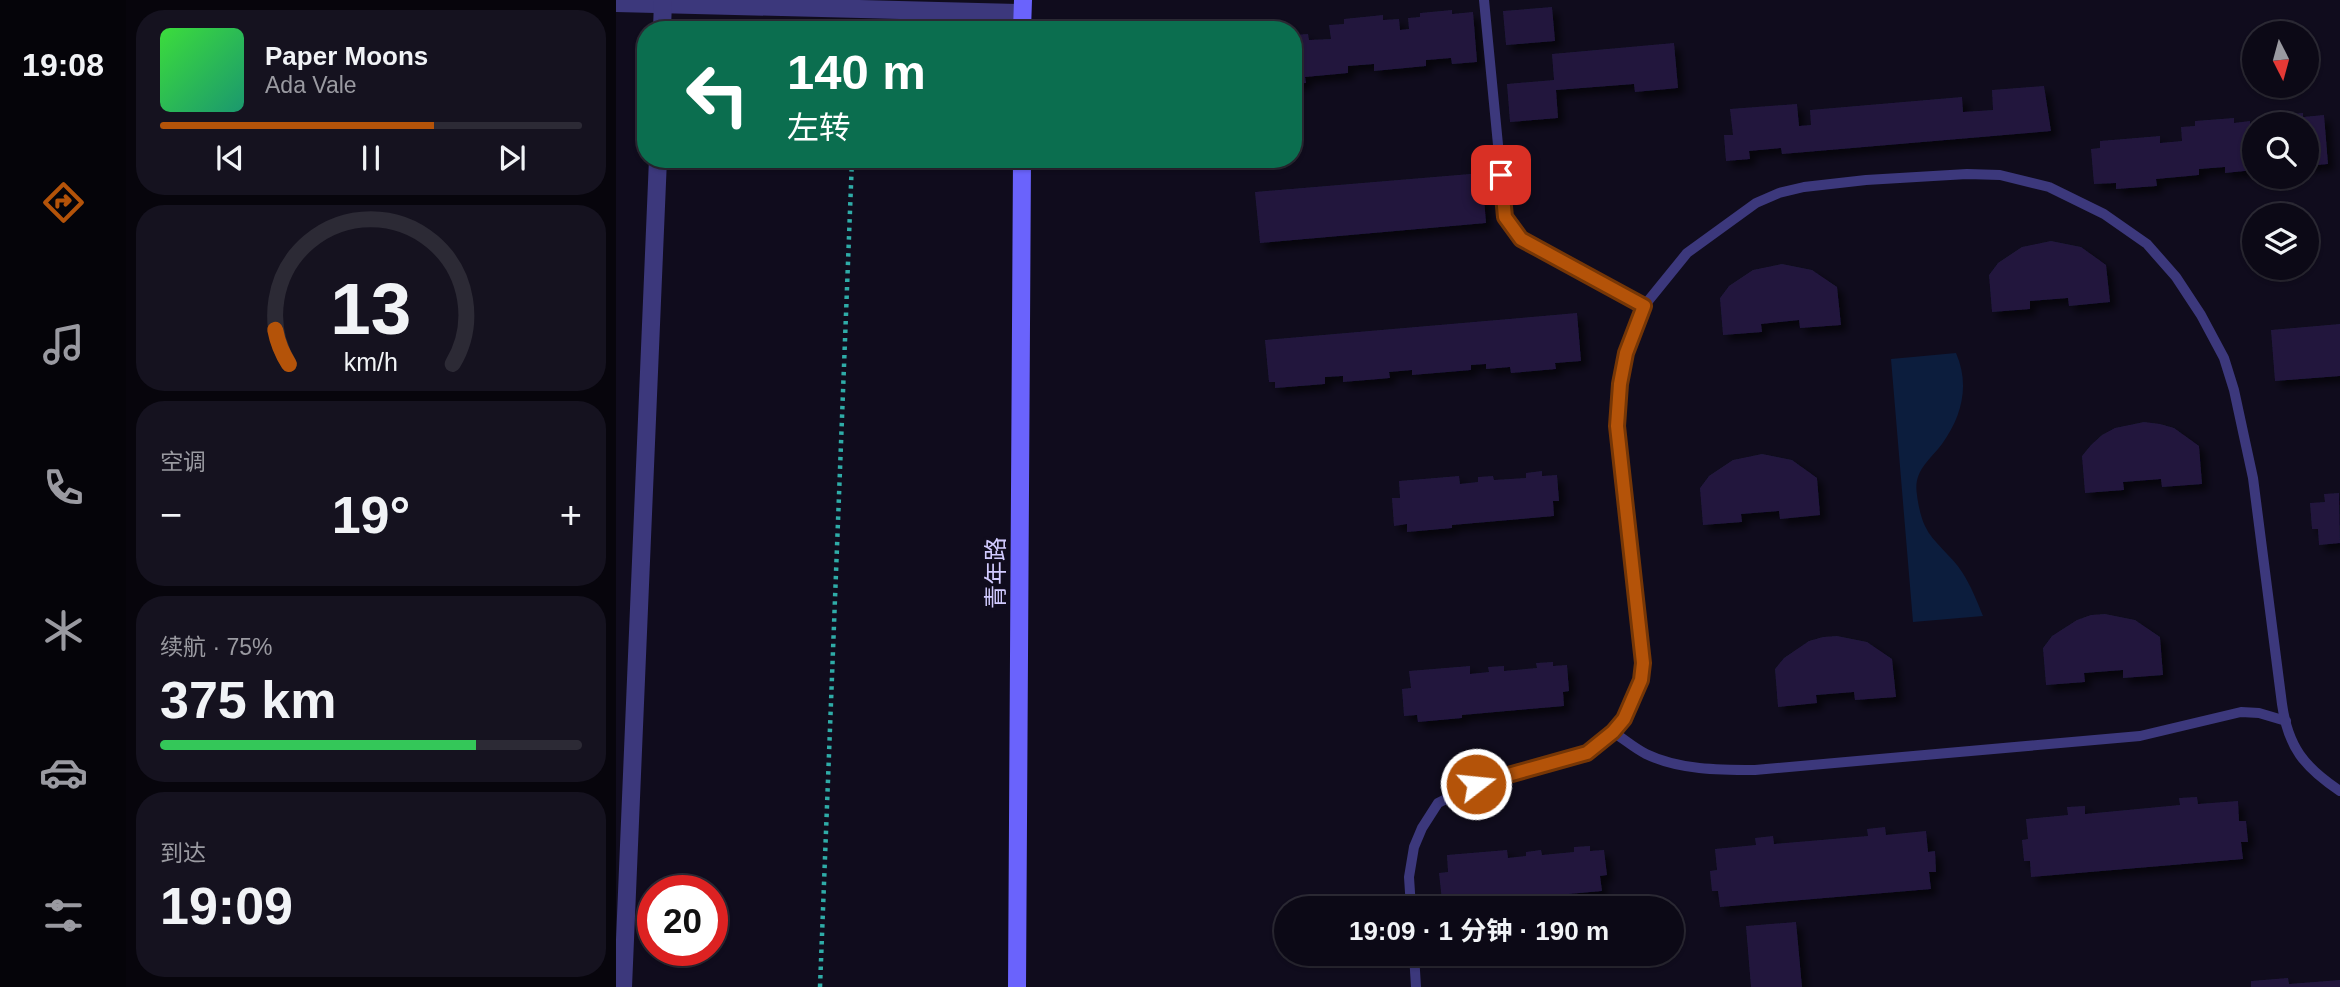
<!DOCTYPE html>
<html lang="zh">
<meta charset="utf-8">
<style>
body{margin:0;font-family:Arial,"Noto Sans SC",sans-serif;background:#15121f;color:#f1f3f6;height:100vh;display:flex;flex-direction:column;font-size:26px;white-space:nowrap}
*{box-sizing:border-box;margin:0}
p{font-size:23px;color:#9a9aa1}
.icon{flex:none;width:38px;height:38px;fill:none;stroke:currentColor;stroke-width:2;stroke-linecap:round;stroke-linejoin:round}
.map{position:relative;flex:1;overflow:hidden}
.drawer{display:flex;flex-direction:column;gap:10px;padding:10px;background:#07050c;width:490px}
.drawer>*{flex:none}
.guide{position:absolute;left:21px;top:21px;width:665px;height:147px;border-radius:28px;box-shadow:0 2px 5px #0004,0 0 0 2px #2c2a35;background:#0b6e4f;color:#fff;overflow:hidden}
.needle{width:46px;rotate:174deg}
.tools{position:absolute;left:1626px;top:21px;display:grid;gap:14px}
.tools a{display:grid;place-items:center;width:77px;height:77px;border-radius:50%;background:#0c0916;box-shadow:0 2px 5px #0004,0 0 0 2px #2c2a35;font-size:35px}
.speed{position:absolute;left:21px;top:875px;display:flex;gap:14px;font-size:35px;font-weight:700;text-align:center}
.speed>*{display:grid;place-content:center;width:91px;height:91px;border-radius:50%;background:#0c0916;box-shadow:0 2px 5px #0004,0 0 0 2px #2c2a35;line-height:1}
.speed .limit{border:10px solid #d22;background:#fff;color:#111}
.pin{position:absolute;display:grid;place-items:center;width:60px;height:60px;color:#fff;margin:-30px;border-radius:14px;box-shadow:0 4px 10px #0006}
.me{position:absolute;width:77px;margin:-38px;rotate:74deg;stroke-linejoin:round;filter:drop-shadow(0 0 5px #0008)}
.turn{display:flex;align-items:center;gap:24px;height:147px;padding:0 35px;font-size:32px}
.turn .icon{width:91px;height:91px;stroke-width:2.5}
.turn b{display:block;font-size:49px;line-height:60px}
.big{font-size:52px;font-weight:700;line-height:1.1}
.drawer .card{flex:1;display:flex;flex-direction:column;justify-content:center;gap:10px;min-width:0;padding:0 24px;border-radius:28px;background:#15121f}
.drawer .dial{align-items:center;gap:0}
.dial svg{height:182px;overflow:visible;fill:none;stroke:#2c2a35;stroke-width:7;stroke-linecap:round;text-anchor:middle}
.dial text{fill:#f1f3f6;stroke:none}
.song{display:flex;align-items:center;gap:21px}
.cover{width:84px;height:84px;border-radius:10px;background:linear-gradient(135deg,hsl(120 70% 55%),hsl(160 70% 35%))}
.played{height:7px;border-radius:4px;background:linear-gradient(90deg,#b45309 65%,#2c2a35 65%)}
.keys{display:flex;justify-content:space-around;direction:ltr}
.heat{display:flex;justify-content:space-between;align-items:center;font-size:38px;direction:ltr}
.charge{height:10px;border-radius:5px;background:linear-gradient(90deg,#34c759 75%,#2c2a35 0)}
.trip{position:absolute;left:658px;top:896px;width:410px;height:70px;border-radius:35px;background:#0c0916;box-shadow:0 2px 5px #0004,0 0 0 2px #2c2a35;font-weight:700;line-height:70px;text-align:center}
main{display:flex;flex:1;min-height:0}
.tabs{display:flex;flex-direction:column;width:126px;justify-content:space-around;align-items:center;background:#050409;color:#9a9aa1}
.tabs .icon{width:49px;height:49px}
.tabs .active{color:#b45309}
.tabs b{font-size:32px;color:#f1f3f6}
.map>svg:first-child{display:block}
.water{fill:#0c1d3d}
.building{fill:#21193e;filter:url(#shadow)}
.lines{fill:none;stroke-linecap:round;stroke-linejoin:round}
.path{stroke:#2faca8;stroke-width:4.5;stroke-dasharray:3.5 5;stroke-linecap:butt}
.lane{stroke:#3c387c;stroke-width:10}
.street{stroke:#3c387c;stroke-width:18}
.secondary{stroke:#6a63fc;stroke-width:18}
.route-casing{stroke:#753606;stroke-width:18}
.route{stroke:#b45309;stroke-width:12}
.labels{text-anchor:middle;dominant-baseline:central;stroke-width:7;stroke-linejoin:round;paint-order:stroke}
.street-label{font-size:24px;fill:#d1cafe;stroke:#100c1d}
</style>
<main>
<nav class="tabs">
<b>19:08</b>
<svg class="icon active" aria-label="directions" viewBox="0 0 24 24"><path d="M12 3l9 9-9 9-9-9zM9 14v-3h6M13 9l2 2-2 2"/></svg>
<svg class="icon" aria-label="music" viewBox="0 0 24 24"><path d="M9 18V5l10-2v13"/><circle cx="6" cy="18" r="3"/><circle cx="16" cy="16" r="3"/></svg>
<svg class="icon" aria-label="phone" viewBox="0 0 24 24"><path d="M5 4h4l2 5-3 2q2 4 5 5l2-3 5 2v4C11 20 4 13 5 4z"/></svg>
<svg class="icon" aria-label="climate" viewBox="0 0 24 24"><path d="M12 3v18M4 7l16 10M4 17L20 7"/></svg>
<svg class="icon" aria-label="car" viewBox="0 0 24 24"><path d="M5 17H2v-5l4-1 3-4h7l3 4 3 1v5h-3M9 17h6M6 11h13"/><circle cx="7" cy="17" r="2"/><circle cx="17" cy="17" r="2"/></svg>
<svg class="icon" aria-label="filters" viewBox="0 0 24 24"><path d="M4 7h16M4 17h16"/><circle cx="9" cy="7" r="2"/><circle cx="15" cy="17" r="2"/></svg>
</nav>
<section class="drawer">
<div class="card">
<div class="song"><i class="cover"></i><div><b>Paper Moons</b><p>Ada Vale</p></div></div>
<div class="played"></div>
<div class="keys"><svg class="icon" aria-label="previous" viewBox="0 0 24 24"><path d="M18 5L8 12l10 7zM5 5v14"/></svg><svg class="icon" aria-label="pause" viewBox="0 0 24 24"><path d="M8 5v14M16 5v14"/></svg><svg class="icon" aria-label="next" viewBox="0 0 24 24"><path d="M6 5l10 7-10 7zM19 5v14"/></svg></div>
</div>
<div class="card dial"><svg viewBox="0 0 100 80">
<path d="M14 69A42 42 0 1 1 86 69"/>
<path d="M14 69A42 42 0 0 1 8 54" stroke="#b45309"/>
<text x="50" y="56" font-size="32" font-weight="700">13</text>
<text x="50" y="72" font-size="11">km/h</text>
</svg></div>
<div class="card"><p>空调</p>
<div class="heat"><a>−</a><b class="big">19°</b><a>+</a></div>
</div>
<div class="card"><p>续航 · 75%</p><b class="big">375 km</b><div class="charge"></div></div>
<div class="card"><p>到达</p><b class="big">19:09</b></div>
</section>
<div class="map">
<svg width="1724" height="987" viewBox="0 0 1724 987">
<defs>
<filter id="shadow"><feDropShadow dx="6" dy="6" stdDeviation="3.5" flood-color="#0009"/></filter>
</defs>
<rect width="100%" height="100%" fill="#100c1d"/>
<!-- water -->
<path class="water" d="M1340,353C1354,385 1346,416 1326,444C1313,461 1297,471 1301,495C1302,504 1305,518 1309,526C1316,542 1336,556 1346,572C1355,586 1361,601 1367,616L1297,622L1275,359Z"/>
<!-- building -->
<g class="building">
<polygon points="936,7 939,41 890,45 887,11"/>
<polygon points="836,10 836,14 857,12 861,62 836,64 835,58 810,60 810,66 758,71 758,64 732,66 732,73 689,77 690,83 677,84 677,35 692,34 693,40 715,39 713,25 728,24 728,19 767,15 767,20 783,19 784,30 793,29 792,18 804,17 804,13"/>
<polygon points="1058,43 1062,88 1019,92 1018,84 940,90 942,118 894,122 891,84 938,80 936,54"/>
<polygon points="1428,86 1435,131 1166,154 1165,148 1133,151 1134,159 1110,161 1108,135 1117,135 1114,109 1181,104 1183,126 1195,125 1194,110 1346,97 1347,112 1377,110 1376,90"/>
<polygon points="1687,113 1687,117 1708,115 1712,164 1690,166 1690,124 1644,124 1643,121 1656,119 1655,116"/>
<polygon points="1618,118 1618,123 1634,121 1635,132 1638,132 1638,170 1609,173 1609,167 1583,169 1583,175 1540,179 1541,186 1500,189 1500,183 1478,184 1475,149 1484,148 1484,141 1544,136 1544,143 1566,141 1565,127 1579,126 1579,121"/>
<polygon points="866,173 870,223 644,243 639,192"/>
<polygon points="1435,241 1465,247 1490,265 1494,302 1453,306 1452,298 1414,301 1414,309 1376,312 1373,275 1382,263 1406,247"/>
<polygon points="1166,264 1196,270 1221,287 1225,325 1184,328 1183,320 1145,324 1146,332 1107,335 1104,298 1113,286 1137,270"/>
<polygon points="961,313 965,361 939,363 940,369 895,373 894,367 870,369 870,364 855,365 855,370 796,375 796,370 773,372 774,378 727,382 727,376 709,377 709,384 659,388 659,382 653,382 649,340"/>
<polygon points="1724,324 1724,376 1659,381 1655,330"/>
<polygon points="1528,422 1544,424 1558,428 1583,446 1586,484 1546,487 1545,479 1507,482 1508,490 1469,493 1466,456 1475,445 1486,435 1499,428"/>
<polygon points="1146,454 1176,460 1201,478 1204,515 1164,519 1163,511 1125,514 1126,522 1087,525 1084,488 1093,476 1117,460"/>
<polygon points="926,471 926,476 941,475 943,501 937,501 938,516 836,525 836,528 791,532 791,524 778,526 776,498 784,498 783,481 843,476 844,484 862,482 862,477 877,476 878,480 910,478 910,473"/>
<polygon points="1723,493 1724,543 1703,545 1702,529 1696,529 1694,503 1709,502 1708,494"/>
<polygon points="1489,614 1519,620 1544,637 1547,675 1507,678 1507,670 1468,673 1469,682 1430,685 1427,648 1436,636 1461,620 1475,615"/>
<polygon points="1221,636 1251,642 1276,659 1280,697 1239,700 1238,692 1200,695 1201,703 1162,707 1159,669 1168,658 1193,641 1207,637"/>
<polygon points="937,662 937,666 951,665 953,691 947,692 948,706 846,715 846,718 802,722 801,715 788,716 786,689 795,688 793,671 854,666 854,674 873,672 872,667 888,666 888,671 921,668 920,663"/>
<polygon points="1581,797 1582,804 1622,801 1623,821 1630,821 1632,842 1625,842 1627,859 1415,877 1414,861 1408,861 1406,840 1412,839 1410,819 1452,815 1451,807 1469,806 1469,814 1564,805 1563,798"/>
<polygon points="1269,827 1270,835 1310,831 1312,852 1319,851 1320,872 1313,872 1315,889 1104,907 1102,891 1096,891 1094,871 1101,870 1099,849 1140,845 1139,838 1157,836 1158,844 1252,836 1251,829"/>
<polygon points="974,846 974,851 988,850 991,875 984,876 986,891 883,900 884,903 839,906 838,899 826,900 823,873 832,872 831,855 891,850 892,858 910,856 910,852 925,850 926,855 958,852 958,847"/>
<polygon points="1180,922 1186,987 1135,987 1130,926"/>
<polygon points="1672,978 1673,984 1724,980 1724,987 1635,987 1635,981"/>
</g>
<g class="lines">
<!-- path -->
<polyline class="path" points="204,987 236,159"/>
<!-- lane -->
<g class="lane">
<polyline points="868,0 889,217 905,239 1028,306"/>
<path d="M997,732C1008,739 1018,748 1030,754C1063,770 1103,770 1139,770L1524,736L1625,712L1643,713L1670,721"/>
<path d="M795,908L793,877L798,847L806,828L822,803L860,784L971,753L997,732L1008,719L1025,680L1027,663L1001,426L1004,384L1010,353L1028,306L1071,253L1140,203L1163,193L1188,187L1250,180L1351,174L1384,175L1433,187L1488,214L1531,244L1560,277L1585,315L1608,358L1618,390L1637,478L1666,704C1672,747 1688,767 1724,791"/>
<polyline points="798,954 800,987"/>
</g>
<!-- street -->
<g class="street">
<polyline points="0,3 406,13"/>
<polyline points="46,30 47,0"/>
<polyline points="7,987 42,159"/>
</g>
<!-- secondary -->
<g class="secondary">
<polyline points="406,30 407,0"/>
<polyline points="401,987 406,159"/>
</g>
</g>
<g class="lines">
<!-- route casing -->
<g class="route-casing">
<polyline id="route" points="860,784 971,753 997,732 1008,719 1025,680 1027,663 1001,426 1004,384 1010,353 1028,306 905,239 889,217 885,175"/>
</g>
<!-- route -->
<use href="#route" class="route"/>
</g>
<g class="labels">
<!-- street labels -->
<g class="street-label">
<text transform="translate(379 573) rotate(-90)">青年路</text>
</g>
</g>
</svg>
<div class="tools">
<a><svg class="needle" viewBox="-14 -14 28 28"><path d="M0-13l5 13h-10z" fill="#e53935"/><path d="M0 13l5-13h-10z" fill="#9a9aa1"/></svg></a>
<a><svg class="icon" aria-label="search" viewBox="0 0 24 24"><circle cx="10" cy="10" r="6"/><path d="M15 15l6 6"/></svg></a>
<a><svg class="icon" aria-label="layers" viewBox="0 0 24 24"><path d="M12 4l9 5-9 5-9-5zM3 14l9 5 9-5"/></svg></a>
</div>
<div class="speed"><div class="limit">20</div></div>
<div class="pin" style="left:885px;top:175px;background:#d93025"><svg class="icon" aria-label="arrive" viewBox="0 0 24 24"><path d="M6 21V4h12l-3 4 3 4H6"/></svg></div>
<svg class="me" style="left:860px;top:784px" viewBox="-20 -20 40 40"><circle r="17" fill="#b45309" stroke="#fff" stroke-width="3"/><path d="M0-11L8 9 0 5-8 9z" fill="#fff"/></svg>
<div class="trip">19:09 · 1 分钟 · 190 m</div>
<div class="guide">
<div class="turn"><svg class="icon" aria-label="left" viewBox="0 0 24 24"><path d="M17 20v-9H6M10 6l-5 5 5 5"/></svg><div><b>140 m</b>左转</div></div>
</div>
</div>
</main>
